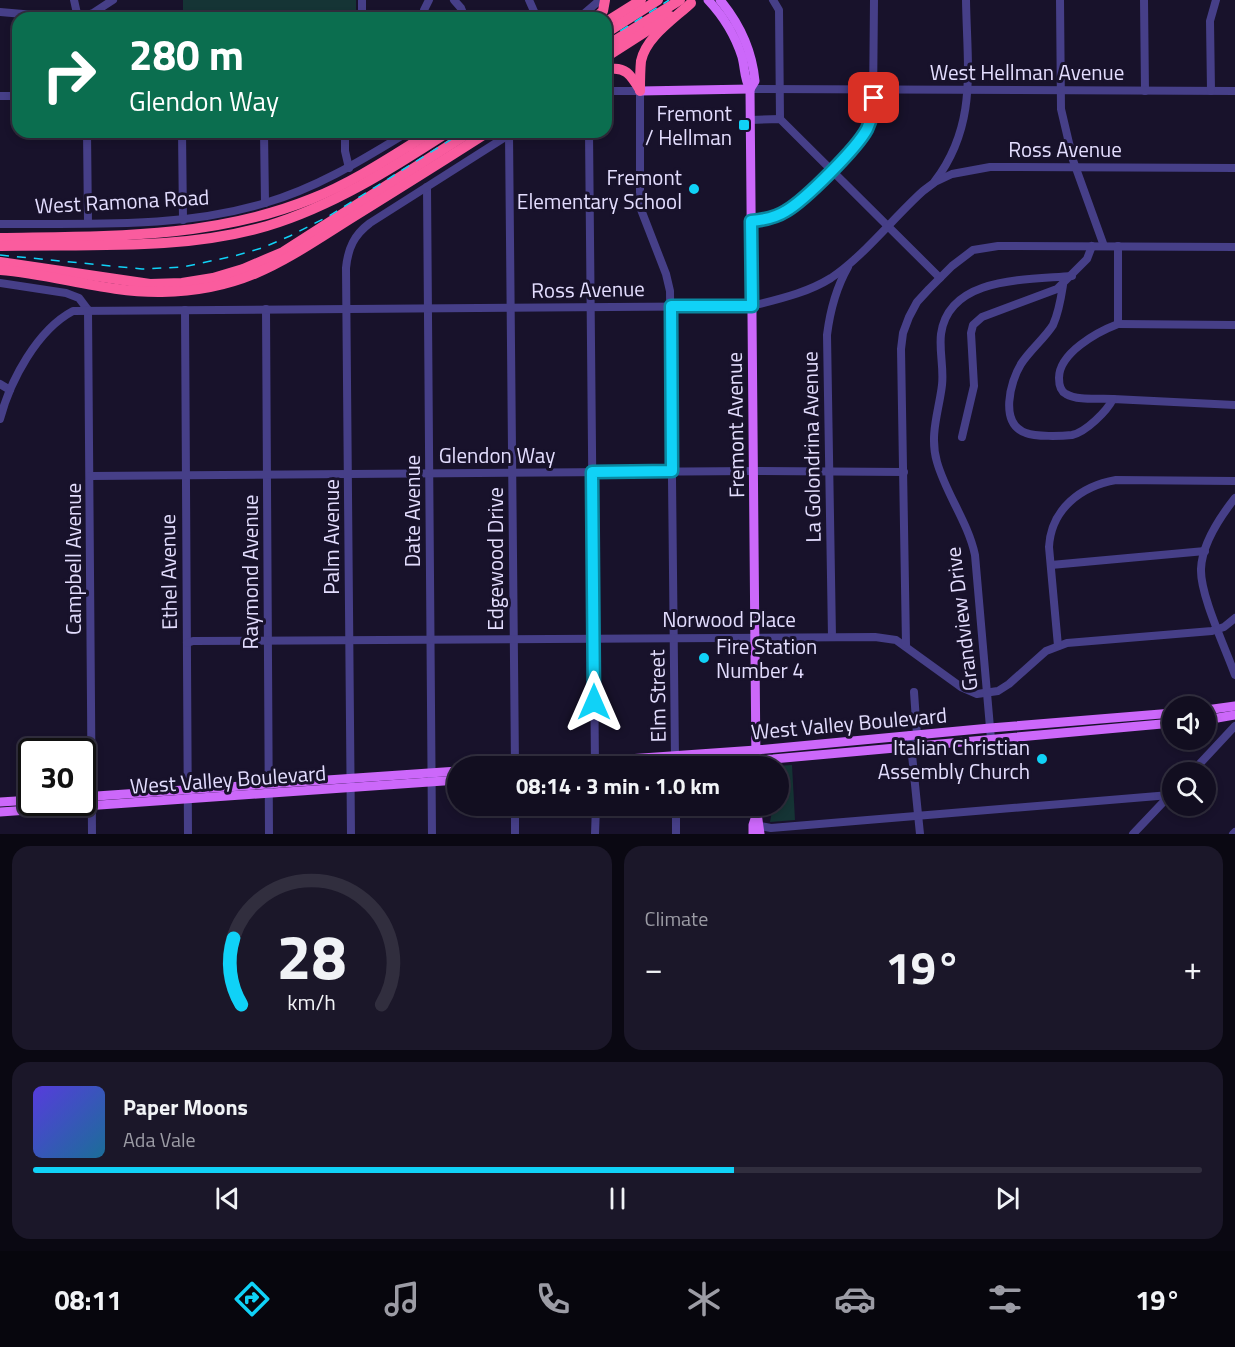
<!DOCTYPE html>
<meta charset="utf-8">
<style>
body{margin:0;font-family:"Titillium Web",sans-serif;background:#1b1729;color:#f1f3f6;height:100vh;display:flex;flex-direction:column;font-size:22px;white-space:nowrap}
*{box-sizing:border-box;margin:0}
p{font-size:20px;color:#9c9ca5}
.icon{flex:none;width:33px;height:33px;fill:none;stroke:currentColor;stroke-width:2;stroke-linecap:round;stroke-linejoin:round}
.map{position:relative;height:834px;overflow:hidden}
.side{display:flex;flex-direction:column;gap:12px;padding:12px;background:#0a0812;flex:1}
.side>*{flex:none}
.banner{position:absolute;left:12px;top:12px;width:600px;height:126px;border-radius:18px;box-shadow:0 3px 9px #0003,0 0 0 2px #312e3e;background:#0b6e4f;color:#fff;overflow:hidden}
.tools{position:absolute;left:1162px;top:696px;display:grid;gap:12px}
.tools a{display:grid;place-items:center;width:54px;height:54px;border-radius:50%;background:#120e20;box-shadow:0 3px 9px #0003,0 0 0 2px #312e3e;font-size:30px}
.speed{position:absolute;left:18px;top:738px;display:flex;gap:12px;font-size:30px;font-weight:700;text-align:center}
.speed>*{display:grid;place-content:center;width:78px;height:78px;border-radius:50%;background:#120e20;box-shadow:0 3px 9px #0003,0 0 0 2px #312e3e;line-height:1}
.speed .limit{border:3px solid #111;border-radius:9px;background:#fff;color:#111}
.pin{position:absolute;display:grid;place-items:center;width:51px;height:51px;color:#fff;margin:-26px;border-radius:12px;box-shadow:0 3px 9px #0006}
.me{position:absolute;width:66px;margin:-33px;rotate:0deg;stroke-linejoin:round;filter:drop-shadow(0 0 4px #0008)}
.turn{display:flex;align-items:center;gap:21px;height:126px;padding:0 18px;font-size:27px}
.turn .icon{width:78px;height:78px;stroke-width:2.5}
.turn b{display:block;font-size:42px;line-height:51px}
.big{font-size:45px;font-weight:700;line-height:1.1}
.side .widget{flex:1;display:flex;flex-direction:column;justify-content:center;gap:9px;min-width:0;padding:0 21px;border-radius:18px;background:#1b1729}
.side .dial{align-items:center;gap:0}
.dial svg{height:156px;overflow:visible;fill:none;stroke:#312e3e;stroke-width:7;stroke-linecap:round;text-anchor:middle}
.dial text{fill:#f1f3f6;stroke:none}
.song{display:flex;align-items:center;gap:18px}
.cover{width:72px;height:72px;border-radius:9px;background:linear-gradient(135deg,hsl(250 70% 55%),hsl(200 70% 35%))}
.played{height:6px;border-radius:3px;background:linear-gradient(90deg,#10d2f7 60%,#312e3e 60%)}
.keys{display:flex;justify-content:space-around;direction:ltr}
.heat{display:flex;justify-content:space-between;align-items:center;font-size:33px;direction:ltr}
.side .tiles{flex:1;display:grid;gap:12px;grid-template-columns:1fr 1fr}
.widget:last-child{grid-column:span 2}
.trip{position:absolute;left:447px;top:756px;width:342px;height:60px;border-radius:30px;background:#120e20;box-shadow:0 3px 9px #0003,0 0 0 2px #312e3e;font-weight:700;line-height:60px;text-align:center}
.menu{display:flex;height:96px;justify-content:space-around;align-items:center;background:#07060d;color:#9c9ca5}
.menu .icon{width:42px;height:42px}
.menu .active{color:#10d2f7}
.menu b{font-size:27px;color:#f1f3f6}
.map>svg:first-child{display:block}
.green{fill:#153435}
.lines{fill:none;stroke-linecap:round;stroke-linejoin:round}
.minor{stroke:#463f88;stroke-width:8}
.major{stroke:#cc68fa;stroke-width:9}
.highway{stroke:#fa5c9e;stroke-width:10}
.rail{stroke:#10d2f7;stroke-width:1.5;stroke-dasharray:9 8;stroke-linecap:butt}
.route-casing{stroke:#0a88a1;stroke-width:15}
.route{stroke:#10d2f7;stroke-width:10}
.poi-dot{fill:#10d2f7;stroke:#18122b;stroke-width:2}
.labels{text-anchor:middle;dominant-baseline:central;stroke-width:6;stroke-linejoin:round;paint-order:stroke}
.street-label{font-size:21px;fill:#e3ddfe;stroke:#18122b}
.poi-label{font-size:21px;fill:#e3ddfe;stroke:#18122b;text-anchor:end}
</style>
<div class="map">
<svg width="1235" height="834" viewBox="0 0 1235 834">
<rect width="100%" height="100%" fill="#18122b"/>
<!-- green -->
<g class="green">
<rect x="183" y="0" width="173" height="18"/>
<polygon points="792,765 795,820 770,822 773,806 778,806 777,766"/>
</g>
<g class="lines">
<!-- minor -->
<g class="minor">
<polyline points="74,0 78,18"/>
<polyline points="362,0 362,18"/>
<polyline points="454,0 461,8 465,18"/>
<polyline points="529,0 537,18"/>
<polyline points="773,0 779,10 780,119"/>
<polyline points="1060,0 1061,109 1073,160 1104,246"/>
<polyline points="1144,0 1145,91"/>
<polyline points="0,12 69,18"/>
<polyline points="79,18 93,13 113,0"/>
<polyline points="425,18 424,10 429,0"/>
<polyline points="579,18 600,0"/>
<polyline points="750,89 1235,91"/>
<polyline points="606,91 640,91 640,207 666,274 670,291 675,759"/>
<polyline points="1211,91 1210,21 1216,0"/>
<polyline points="0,96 18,96"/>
<polyline points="750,120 780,119 940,278"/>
<polyline points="87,132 88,223"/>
<polyline points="182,132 183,220"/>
<polyline points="264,132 265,203"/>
<polyline points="345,132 345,151 349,168"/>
<polyline points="589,132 595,766"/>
<polyline points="509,134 515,766"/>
<path d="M935,181C978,124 967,67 966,0"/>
<polyline points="427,187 432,834"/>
<path d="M751,221C764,220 775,218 787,211C805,199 853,153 864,135C870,125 872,115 873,104L874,0"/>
<path d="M0,224C88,223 179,229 265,203C317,188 362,160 408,132"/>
<polyline points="0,283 66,293 79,298 88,310"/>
<path d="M1063,285C1061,298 1059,312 1053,325C1044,339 1030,350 1021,364C1010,382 999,424 1026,433C1035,437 1062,436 1072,435C1086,432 1107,411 1113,399L1235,405"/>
<polyline points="266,309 269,834"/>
<polyline points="88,310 92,834"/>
<polyline points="185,310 188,834"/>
<polyline points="1118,324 1235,325"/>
<polyline points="0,384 10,390"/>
<path d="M1113,399C1099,398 1078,401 1066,394C1060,391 1059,384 1059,378C1059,353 1097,332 1118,324V246"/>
<path d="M0,419C10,381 37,330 73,311L752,306C779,299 807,293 831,278C863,257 894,217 923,191L935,182L952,174L990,167L1235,168"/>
<polyline points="962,437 974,386 971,333 973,325 982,317 1057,289 1087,259 1092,246"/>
<polyline points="90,476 754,471 904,472"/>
<path d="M1235,498C1220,517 1202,543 1201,569C1200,595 1225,647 1235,675"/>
<polyline points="1051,565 1205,551"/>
<path d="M832,637L827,335C830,311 836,288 848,267"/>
<polyline points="187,643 193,641 875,637 896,640 961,687 977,694 998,691 1009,684 1046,651 1067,643 1212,631 1224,627 1235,618"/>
<polyline points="906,645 901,349 903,333 909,317 917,302 929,289 952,266 973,250 998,246 1235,247"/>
<path d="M1058,646L1049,547C1051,509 1081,486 1116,480L1235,481"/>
<polyline points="914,692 917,735"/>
<polyline points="910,735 920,834"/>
<path d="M991,739L975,555C968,522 946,494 937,462C929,435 939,411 942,385C944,368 939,351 941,334C949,276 1027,280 1072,276"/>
<polyline points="1192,772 1235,726"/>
<polyline points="515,806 515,834"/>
<polyline points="676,806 676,834"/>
<polyline points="760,826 771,828 1170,795"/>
<path d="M351,834L346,268C348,248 354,235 370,223L513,132"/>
<polyline points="595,834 596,806"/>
<polyline points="1133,834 1170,795"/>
<polyline points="1233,834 1235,832"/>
</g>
<!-- major -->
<g class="major">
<path d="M708,0C724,17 735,35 742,57C745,68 744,79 750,89L756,766"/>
<path d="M720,0C740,24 752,50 755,81L750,89"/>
<polyline points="640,91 750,89"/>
<polyline points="1206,710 1235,706"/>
<polyline points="1206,720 1235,715"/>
<polyline points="528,766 756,750 990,728 1173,713"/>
<polyline points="657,766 773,759 1173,723"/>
<polyline points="82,797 458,771"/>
<polyline points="0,802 32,800"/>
<polyline points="756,806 760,834"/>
<polyline points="0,812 458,780"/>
<polyline points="753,834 753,825 757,813"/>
</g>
<!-- highway -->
<g class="highway">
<polyline points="595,18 603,11 605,0"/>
<polyline points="606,22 641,0"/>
<polyline points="606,33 658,0"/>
<polyline points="606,46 680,0"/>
<polyline points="606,57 670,16"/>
<path d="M606,70C625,65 631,75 640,90"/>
<path d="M640,91C640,81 640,71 641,61C646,37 674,19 691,3"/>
<path d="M0,238C105,236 212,239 311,199C354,182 392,156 431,132"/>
<path d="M0,246C88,244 181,251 267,226C333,206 391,169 448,132"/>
<polyline points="0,262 150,284 182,283 213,278 243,269 283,252 470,132"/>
<path d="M0,270C54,274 107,293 162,292C245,291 286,259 353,217C398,189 443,161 488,132"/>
</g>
<!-- rail -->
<g class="rail">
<polyline points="606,40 669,0"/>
<polyline points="0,255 142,269 183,267 234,256 262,248 290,236 329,216 463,132"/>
</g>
</g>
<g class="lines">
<!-- route casing -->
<g class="route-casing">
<path id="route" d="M594,702L592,472L672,471L671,306H752L751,221C764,220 775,218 786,211C805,200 857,148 867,129C872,119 873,109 874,98"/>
</g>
<!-- route -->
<use href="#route" class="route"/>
</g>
<!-- markers -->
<g class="poi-dot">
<rect x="738" y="119" width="12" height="12" rx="3"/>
<circle cx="694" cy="189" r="6"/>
<circle cx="704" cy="658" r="6"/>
<circle cx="1042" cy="759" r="6"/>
</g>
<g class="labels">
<!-- street labels -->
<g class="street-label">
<text x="1027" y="72">West Hellman Avenue</text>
<text x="1065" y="149">Ross Avenue</text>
<text transform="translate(122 201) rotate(-3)">West Ramona Road</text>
<text transform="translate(588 289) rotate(-1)">Ross Avenue</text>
<text transform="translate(735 425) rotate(-91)">Fremont Avenue</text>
<text transform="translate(811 447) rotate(-91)">La Golondrina Avenue</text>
<text x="497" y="455">Glendon Way</text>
<text transform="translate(412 511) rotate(-90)">Date Avenue</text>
<text transform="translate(331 537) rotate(-90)">Palm Avenue</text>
<text transform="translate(73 559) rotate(-90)">Campbell Avenue</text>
<text transform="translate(495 559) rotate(-90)">Edgewood Drive</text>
<text transform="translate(168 572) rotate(-91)">Ethel Avenue</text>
<text transform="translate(250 572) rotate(-90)">Raymond Avenue</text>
<text x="729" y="619">Norwood Place</text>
<text transform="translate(961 619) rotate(-97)">Grandview Drive</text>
<text transform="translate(657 696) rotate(-91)">Elm Street</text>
<text transform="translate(849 723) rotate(-5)">West Valley Boulevard</text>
<text transform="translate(228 779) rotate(-4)">West Valley Boulevard</text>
</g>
<!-- poi labels -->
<g class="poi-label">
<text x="732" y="113">Fremont<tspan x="732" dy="24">/ Hellman</tspan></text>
<text x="682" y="177">Fremont<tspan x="682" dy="24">Elementary School</tspan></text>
<text x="716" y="646" text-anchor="start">Fire Station<tspan x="716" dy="24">Number 4</tspan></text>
<text x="1030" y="747">Italian Christian<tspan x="1030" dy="24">Assembly Church</tspan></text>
</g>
</g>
</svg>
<div class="tools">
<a><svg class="icon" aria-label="sound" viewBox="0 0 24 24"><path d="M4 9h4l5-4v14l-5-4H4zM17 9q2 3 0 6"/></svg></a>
<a><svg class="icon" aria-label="search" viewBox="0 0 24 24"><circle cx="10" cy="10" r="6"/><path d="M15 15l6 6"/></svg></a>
</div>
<div class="speed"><div class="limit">30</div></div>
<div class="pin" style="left:874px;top:98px;background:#d93025"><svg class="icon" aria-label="arrive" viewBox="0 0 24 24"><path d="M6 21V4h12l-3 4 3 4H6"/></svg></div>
<svg class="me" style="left:594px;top:702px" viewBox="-20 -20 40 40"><path d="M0-17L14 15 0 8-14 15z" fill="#10d2f7" stroke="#fff" stroke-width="4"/></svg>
<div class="trip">08:14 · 3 min · 1.0 km</div>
<div class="banner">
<div class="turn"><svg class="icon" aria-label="right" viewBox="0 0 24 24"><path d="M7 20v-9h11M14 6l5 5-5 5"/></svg><div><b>280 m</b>Glendon Way</div></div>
</div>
</div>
<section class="side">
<div class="tiles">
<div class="widget dial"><svg viewBox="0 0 100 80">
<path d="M14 69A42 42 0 1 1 86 69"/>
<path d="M14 69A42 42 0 0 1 10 35" stroke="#10d2f7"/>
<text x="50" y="56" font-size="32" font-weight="700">28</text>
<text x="50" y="72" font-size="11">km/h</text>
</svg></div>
<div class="widget"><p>Climate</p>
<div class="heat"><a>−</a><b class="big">19°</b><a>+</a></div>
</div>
<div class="widget">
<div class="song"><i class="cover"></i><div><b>Paper Moons</b><p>Ada Vale</p></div></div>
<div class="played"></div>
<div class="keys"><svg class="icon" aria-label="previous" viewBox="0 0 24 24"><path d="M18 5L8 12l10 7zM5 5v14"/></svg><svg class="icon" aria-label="pause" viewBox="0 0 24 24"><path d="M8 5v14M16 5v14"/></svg><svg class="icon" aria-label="next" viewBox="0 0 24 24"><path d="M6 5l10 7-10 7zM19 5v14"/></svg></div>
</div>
</div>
</section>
<nav class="menu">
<b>08:11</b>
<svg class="icon active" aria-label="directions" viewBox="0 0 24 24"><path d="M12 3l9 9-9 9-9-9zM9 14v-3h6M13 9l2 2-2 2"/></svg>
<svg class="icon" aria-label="music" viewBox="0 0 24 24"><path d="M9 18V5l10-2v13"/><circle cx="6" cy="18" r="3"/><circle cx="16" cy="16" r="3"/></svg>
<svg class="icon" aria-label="phone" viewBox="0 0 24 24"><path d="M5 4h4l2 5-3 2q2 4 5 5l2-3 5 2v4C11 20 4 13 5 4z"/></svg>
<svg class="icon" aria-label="climate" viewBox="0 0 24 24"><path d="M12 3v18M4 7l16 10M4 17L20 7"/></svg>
<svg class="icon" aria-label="car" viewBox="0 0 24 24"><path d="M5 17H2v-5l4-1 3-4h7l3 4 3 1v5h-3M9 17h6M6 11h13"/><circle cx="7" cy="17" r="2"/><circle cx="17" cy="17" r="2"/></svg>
<svg class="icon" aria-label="filters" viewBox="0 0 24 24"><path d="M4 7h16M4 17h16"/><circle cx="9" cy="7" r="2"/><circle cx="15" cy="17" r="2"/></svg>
<b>19°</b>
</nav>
